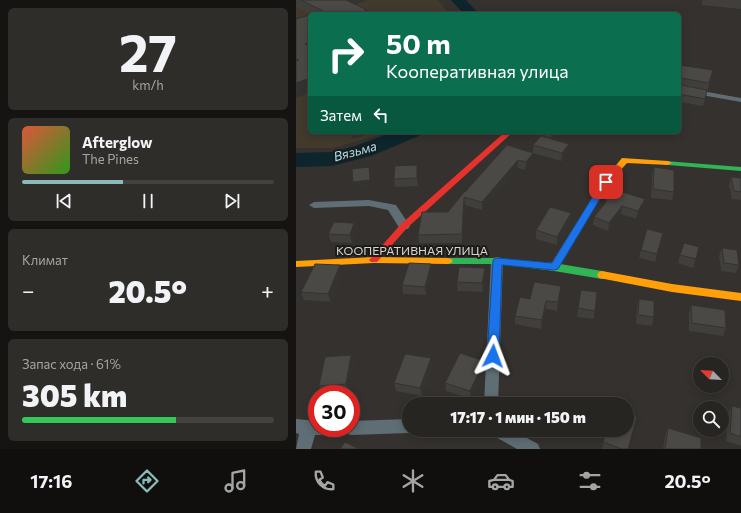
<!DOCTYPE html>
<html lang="ru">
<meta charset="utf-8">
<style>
body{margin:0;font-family:Commissioner,sans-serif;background:#2f2d2a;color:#f1f3f6;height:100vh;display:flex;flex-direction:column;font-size:15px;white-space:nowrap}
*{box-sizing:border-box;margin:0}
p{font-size:13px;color:#a4a5a5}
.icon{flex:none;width:22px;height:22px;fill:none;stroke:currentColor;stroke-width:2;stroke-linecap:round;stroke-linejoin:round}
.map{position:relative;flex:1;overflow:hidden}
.panel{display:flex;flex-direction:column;gap:8px;padding:8px;background:#151413;width:296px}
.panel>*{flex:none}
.hud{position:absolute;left:12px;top:12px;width:373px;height:122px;border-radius:6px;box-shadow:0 2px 10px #0003,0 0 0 1px #434240;background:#0b6e4f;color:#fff;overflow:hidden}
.needle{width:26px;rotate:294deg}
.buttons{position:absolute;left:397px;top:357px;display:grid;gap:8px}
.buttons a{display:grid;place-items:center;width:36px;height:36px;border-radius:50%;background:#272522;box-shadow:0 2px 10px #0003,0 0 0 1px #434240;font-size:20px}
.speed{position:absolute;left:12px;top:385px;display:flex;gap:8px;font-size:20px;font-weight:700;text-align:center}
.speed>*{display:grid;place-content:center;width:52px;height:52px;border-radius:50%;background:#272522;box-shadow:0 2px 10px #0003,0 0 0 1px #434240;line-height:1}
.speed .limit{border:6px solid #d22;background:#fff;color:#111}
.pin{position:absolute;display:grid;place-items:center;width:34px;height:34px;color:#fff;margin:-17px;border-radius:8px;box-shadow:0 2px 6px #0006}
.me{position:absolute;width:44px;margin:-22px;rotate:3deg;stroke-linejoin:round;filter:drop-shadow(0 0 3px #0008)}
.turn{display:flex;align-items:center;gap:14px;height:84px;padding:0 12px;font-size:18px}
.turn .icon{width:52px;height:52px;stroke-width:2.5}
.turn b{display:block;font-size:28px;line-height:34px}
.then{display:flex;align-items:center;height:38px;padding:0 12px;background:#0003;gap:8px;font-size:15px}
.big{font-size:30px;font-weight:800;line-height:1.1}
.panel .widget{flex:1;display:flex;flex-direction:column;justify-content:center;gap:6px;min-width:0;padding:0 14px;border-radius:6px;background:#2f2d2a}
.panel .dial{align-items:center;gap:0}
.dial b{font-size:52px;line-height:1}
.song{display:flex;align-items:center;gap:12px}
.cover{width:48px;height:48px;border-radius:6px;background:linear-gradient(135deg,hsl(10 70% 55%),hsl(110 70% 35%))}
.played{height:4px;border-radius:2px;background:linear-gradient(90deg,#8bbbb9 40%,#434240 40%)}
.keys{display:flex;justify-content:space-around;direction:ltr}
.heat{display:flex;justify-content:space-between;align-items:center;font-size:22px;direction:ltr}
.charge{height:6px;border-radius:3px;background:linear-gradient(90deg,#34c759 61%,#434240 0)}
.trip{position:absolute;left:106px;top:397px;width:232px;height:40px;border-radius:20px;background:#272522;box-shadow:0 2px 10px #0003,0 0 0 1px #434240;font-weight:800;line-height:40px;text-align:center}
.menu{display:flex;height:64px;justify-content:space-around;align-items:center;background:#100f0e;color:#a4a5a5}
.menu .icon{width:28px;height:28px}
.menu .current{color:#8bbbb9}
.menu b{font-size:18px;color:#f1f3f6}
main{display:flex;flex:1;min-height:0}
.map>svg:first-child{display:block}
.built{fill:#413a2d}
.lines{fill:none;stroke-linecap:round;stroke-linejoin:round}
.river{fill:#0d252c;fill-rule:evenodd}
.street{fill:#5e6e74;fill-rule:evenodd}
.fast{fill:#30b455;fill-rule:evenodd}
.slow{fill:#ff9f0a;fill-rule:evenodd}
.jam{fill:#e5322d;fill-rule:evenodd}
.wall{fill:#403f3c}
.shaded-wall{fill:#343331}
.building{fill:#4b4946;stroke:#343331}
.route{fill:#1a73e8;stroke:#114b97}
.labels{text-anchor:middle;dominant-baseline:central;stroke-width:4;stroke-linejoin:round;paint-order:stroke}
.street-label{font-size:12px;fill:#d9d6d1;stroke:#1d1b17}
.water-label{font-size:13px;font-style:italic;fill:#a1e1f8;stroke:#1d1b17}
</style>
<main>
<section class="panel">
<div class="widget dial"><b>27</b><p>km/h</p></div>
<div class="widget">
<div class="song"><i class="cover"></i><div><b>Afterglow</b><p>The Pines</p></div></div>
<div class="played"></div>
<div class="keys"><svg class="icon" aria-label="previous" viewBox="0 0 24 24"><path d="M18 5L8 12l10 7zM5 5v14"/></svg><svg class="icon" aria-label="pause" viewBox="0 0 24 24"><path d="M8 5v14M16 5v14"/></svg><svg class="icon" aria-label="next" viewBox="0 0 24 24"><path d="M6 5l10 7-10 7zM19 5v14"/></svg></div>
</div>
<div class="widget"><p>Климат</p>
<div class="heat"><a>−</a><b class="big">20.5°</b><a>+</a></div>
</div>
<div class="widget"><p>Запас хода · 61%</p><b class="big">305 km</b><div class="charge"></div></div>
</section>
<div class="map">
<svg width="445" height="449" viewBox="0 0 445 449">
<rect width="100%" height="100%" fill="#34312e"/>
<!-- built -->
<polygon class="built" points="0,0 142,0 153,14 14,14 14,132 94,132 37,148 0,148"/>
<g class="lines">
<!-- river -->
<g class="river">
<polygon points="155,0 170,0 183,14 168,14"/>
<polygon points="97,132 126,132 123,136 75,156 36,166 0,167 0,153 36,152 59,146"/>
</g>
<!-- street -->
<g class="street">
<polygon points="383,87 445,98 445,102 383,91"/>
<polygon points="73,200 100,205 114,226 112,229 104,229 92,210 73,206 18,208 13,205 18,202"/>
<polygon points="201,257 205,258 207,261 202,404 188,404 195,261 197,258"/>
<polygon points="0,419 21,421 21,428 55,428 55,421 113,419 113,430 119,430 113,433 55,435 50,433 48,428 45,433 40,435 19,435 15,449 0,449 3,434 0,433"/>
<polygon points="193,430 216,430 242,444 244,449 221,449 196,435"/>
</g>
<!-- fast -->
<g class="fast">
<polygon points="369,161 445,167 445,171 372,165 369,165 368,163"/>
<polygon points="152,258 201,258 258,263 306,271 309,272 311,275 309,278 306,279 258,271 201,264 152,264 149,263 147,261 149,259"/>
</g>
<!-- slow -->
<g class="slow">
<polygon points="326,158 372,161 376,163 372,165 331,163 313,183 261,270 255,270 253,267 255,264 306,182"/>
<polygon points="78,257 152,258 155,259 157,261 155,263 152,264 78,263 0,267 0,261"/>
<polygon points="306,271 376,284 445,293 445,301 376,292 303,278 301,275 303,272"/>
</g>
<!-- jam -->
<polygon class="jam" points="209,132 217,132 111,228 81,262 75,262 73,260 75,258 105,224"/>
</g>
<!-- wall -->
<g class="wall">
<polygon points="0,0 72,0 60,5 72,14 14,14 0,7"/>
<polygon points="406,0 445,0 445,9 406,5"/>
<polygon points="383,65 415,78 407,106 383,102"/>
<polygon points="241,132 260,132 255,138 241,133"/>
<polygon points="273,144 272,152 265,161 237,153 237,161 229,170 222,168 186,210 169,205 166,243 123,243 122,235 152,212 169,192 211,145 237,153 237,145"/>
<polygon points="121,165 122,173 122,186 99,187 98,179"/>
<polygon points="358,167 378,192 376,200 355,198 356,175"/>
<polygon points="435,177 445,178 445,200 436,199 433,185"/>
<polygon points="349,199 347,208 340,219 325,214 312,231 297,225 298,217 309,203 309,200"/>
<polygon points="275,213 274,221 261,245 240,239 240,230"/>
<polygon points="58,223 61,232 56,243 35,242 32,234"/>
<polygon points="367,233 359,262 343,258 345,250"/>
<polygon points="403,247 397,268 382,263 384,255"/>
<polygon points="426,248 443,265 440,273 425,271 423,256"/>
<polygon points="189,268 189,276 187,292 162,291 161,282"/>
<polygon points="136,273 130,295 107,294 106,285"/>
<polygon points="47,274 35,302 8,300 5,292"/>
<polygon points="265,286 265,295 261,311 250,309 245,329 219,324 219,316 234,299"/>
<polygon points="301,292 298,319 281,317 282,308"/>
<polygon points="343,299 358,317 356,326 340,324 341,307"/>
<polygon points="395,305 430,328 427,336 393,331 393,313"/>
<polygon points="55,355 58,364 53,392 27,394 23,386"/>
<polygon points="135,358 136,367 126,396 100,391 98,383"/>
<polygon points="188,369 175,399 150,391 149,383"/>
<polygon points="436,406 445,408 445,446 430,441 432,414"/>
<polygon points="372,428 405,449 367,449 369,436"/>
<polygon points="307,442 332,449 306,449"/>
</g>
<!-- shaded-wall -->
<g class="shaded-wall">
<polygon points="46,0 72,0 48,9"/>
<polygon points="71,10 72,14 60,14"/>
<polygon points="14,43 14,56 9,44"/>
<polygon points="14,78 14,92 0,98 0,83"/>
<polygon points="55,132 73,132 73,134 56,139"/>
<polygon points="255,132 260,132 255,138"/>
<polygon points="273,144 272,152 265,161 266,153"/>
<polygon points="237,153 237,161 229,170 230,162"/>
<polygon points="222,160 222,168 186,210 186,202"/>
<polygon points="121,165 122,173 122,186 121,178"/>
<polygon points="73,167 74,175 76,188 59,191 57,182"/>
<polygon points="168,197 169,205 166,243 166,234"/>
<polygon points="349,199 347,208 340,219 342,211"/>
<polygon points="326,206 325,214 312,231 313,223"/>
<polygon points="275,213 274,221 261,245 261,237"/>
<polygon points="58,223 61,232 56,243 54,235"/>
<polygon points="135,264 136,273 130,295 129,287"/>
<polygon points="44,265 47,274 35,302 32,294"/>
<polygon points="189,268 189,276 187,292 186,283"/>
<polygon points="265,286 265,295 261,311 262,302"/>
<polygon points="250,301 250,309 245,329 246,320"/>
<polygon points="55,355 58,364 53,392 50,384"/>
<polygon points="135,358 136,367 126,396 124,388"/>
<polygon points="188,361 188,369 175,399 174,391"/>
</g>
<!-- building -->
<g class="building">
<polygon points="5,0 50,0 71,10 60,14 17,14 27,11"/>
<polygon points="124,12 141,13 140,14 122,14"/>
<polygon points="14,15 14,43 9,44 14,47 14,78 0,83 0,61 3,60 0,59 0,19"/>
<polygon points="383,65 417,70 413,83 385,78 383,80 384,85 411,90 409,99 383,94"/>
<polygon points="245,136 273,144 266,153 237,145"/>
<polygon points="211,145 237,153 230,162 222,160 186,202 168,197 166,234 122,235 126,212 152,212 169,191 169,192"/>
<polygon points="121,165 121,178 98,179 99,166"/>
<polygon points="73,167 74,180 57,182 56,169"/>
<polygon points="358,167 378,170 378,192 357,189"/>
<polygon points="435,177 445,178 445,192 438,191"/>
<polygon points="317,189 349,199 342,211 326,206 313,223 298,217 311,201 309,200"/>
<polygon points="254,207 275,213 261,237 240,230"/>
<polygon points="38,222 58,223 54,235 32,234"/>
<polygon points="351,229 367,233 361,254 345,250"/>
<polygon points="388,243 403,247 400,259 384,255"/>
<polygon points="426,248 441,250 443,265 428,263"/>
<polygon points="113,263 135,264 129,287 106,285"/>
<polygon points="19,264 44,265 32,294 5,292"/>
<polygon points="163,267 189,268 186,283 161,282"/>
<polygon points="238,282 265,286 262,302 250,301 246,320 219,316 224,297 234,299"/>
<polygon points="285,290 301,292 299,311 282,308"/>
<polygon points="343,299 358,301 358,317 342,315"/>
<polygon points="395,305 429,310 430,328 396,323"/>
<polygon points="164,353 188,361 174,391 149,383"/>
<polygon points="109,354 135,358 124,388 98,383"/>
<polygon points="55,355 50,384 23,386 29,357"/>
<polygon points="436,406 445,408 445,437 434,433"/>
<polygon points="331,413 341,417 332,449 326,449 307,442 311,430 331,430"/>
<polygon points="372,428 405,438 405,449 369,449"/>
<polygon points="49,442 63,449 44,449"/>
</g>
<!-- route -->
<polygon class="route" points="307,180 313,180 314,182 262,269 258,270 206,265 203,356 201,360 197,361 193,360 191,356 197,261 198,259 202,258 256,263"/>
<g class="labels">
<!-- street labels -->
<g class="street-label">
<text x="116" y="250">КООПЕРАТИВНАЯ УЛИЦА</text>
</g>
<!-- water labels -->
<g class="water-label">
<text transform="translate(59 151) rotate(-15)">Вязьма</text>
</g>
</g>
</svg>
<div class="buttons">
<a><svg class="needle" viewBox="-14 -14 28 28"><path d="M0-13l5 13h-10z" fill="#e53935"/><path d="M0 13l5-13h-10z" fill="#a4a5a5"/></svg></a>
<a><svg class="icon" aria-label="search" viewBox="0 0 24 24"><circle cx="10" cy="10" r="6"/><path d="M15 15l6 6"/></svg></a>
</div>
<div class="speed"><div class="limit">30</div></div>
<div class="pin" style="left:310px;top:182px;background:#d93025"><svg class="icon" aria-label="arrive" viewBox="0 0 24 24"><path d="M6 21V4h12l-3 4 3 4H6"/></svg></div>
<svg class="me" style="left:197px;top:356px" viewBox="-20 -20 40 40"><path d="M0-17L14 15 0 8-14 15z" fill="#1a73e8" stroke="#fff" stroke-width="4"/></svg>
<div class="trip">17:17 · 1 мин · 150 m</div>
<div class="hud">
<div class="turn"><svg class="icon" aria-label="right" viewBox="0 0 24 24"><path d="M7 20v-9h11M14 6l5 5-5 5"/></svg><div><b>50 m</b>Кооперативная улица</div></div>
<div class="then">Затем<svg class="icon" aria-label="left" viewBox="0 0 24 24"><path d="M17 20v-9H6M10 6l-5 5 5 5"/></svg></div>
</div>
</div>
</main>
<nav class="menu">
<b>17:16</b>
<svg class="icon current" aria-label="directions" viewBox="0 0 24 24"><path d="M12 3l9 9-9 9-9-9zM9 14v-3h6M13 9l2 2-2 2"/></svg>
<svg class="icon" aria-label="music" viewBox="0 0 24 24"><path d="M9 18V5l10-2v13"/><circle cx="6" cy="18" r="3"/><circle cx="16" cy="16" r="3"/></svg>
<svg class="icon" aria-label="phone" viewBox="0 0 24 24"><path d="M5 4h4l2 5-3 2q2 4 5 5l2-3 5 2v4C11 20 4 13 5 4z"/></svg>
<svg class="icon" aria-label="climate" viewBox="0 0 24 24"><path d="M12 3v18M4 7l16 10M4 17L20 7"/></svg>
<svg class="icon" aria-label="car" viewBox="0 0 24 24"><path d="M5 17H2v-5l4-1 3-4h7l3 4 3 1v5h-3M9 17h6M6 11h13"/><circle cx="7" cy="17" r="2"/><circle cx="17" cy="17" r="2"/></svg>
<svg class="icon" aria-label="filters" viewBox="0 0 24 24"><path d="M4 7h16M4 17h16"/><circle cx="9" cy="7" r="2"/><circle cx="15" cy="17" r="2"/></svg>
<b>20.5°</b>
</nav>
